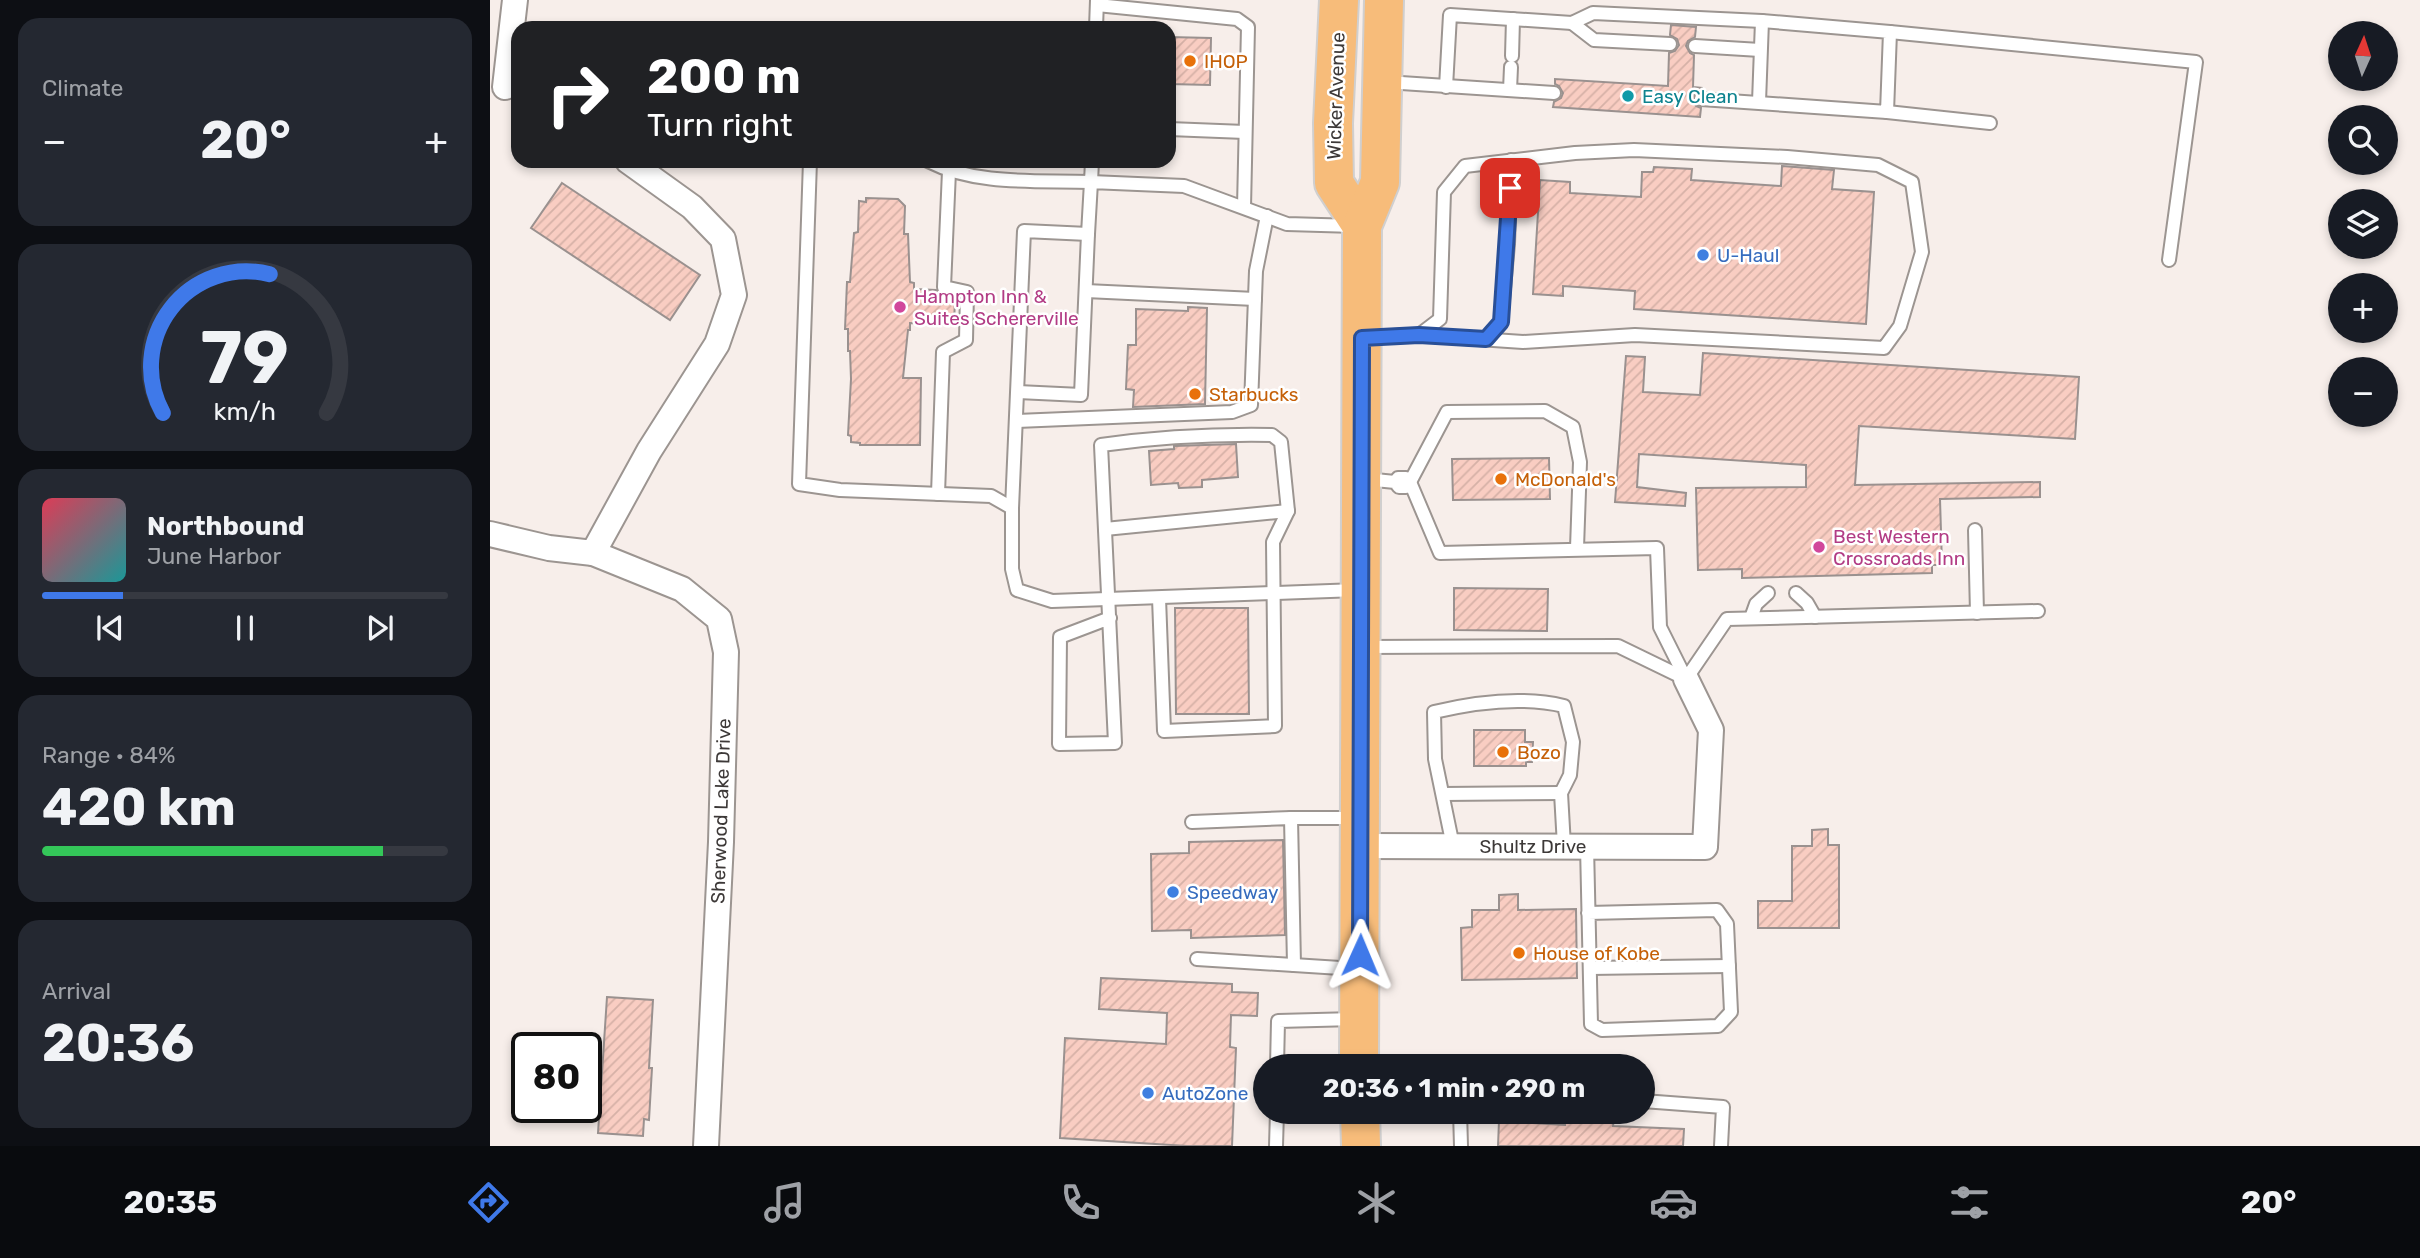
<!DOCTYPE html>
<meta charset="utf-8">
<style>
body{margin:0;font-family:Rubik,sans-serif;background:#242831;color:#f1f3f6;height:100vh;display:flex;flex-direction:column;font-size:26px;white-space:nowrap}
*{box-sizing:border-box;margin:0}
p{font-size:23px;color:#9ea1a6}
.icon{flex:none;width:38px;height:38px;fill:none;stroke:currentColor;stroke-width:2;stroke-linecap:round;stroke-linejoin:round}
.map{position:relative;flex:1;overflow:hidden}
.drawer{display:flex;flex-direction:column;gap:18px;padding:18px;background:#0d0f14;width:490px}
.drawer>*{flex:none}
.guide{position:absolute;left:21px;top:21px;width:665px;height:147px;border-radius:21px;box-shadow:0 4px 10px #0003;background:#202124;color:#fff;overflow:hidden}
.needle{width:46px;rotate:3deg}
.tools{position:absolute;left:1838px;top:21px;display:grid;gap:14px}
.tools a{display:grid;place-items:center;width:70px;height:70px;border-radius:50%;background:#171b24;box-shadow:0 4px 10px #0003;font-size:35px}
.speed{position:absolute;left:21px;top:1032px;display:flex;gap:14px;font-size:35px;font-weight:700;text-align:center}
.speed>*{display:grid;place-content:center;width:91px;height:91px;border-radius:50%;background:#171b24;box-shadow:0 4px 10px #0003;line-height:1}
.speed .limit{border:4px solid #111;border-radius:10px;background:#fff;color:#111}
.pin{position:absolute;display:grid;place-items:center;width:60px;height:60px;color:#fff;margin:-30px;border-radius:14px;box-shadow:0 4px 10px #0006}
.me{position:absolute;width:77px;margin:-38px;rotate:1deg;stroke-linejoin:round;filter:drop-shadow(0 0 5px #0008)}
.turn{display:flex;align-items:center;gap:24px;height:147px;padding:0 21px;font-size:32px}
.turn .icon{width:91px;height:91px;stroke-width:2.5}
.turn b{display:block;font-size:49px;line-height:60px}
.big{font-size:52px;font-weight:700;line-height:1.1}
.drawer .widget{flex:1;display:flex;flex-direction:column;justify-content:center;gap:10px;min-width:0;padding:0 24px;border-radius:21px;background:#242831}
.drawer .dial{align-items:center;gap:0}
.dial svg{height:182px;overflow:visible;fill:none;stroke:#363941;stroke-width:7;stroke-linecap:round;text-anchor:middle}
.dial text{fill:#f1f3f6;stroke:none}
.song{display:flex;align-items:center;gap:21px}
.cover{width:84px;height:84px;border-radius:10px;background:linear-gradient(135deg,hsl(350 70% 55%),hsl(180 70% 35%))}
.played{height:7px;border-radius:4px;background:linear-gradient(90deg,#3f79e9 20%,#363941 20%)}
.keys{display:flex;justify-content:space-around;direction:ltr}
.heat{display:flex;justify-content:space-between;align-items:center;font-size:38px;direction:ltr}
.charge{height:10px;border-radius:5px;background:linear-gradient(90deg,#34c759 84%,#363941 0)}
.trip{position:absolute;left:763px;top:1054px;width:402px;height:70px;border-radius:35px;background:#171b24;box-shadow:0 4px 10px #0003;font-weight:700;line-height:70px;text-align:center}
.tabs{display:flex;height:112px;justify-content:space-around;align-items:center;background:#090b0e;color:#9ea1a6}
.tabs .icon{width:49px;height:49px}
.tabs .on{color:#3f79e9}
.tabs b{font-size:32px;color:#f1f3f6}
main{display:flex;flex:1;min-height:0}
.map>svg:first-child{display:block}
.building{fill:url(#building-hatch);stroke:#9a918f;stroke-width:2}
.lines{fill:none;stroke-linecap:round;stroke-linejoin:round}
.lane-casing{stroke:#9c9591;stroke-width:16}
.street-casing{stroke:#9c9591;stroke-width:28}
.highway-casing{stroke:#d0cfcf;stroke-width:42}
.lane{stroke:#fff;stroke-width:12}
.street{stroke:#fff;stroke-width:24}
.highway{stroke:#f7bc7a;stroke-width:38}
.route-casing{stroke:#294f97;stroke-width:18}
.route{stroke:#3f79e9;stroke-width:12}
.food-dot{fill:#e8710a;stroke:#fff;stroke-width:2.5}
.culture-dot{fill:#0f9aa8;stroke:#fff;stroke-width:2.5}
.shop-dot{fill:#3f7fe0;stroke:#fff;stroke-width:2.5}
.hotel-dot{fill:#d1479c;stroke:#fff;stroke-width:2.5}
.labels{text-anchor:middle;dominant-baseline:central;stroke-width:5;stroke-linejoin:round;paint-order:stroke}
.food-label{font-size:19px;fill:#c56008;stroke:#fff;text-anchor:start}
.street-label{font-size:19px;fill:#3d3938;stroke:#fff}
.culture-label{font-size:19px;fill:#0d838f;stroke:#fff;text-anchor:start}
.shop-label{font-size:19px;fill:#366cbe;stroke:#fff;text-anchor:start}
.hotel-label{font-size:19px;fill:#b23c85;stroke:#fff;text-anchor:start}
</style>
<main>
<section class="drawer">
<div class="widget"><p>Climate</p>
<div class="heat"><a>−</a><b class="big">20°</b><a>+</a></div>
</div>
<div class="widget dial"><svg viewBox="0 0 100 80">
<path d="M14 69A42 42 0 1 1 86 69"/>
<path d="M14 69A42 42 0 0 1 61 8" stroke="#3f79e9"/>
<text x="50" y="56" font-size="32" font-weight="700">79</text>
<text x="50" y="72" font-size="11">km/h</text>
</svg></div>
<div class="widget">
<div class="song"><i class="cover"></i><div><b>Northbound</b><p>June Harbor</p></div></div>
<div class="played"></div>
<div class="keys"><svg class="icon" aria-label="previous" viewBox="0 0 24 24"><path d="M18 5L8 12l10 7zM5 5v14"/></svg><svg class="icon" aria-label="pause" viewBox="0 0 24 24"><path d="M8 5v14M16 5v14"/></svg><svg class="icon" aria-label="next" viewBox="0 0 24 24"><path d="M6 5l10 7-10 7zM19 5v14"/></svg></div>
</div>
<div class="widget"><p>Range · 84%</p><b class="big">420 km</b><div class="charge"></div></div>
<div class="widget"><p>Arrival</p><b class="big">20:36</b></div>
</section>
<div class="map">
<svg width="1930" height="1146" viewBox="0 0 1930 1146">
<defs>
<pattern id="building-hatch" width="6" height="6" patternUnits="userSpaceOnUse" patternTransform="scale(1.75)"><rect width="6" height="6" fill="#f9cdc2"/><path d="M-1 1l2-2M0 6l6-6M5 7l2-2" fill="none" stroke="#d6b1a7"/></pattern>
</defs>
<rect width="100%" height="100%" fill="#f7eeea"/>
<!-- building -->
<g class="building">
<polygon points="1181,25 1206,27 1205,37 1198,41 1196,46 1200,53 1204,55 1203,87 1212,88 1212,90 1204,94 1202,99 1206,106 1211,108 1210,117 1063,107 1064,102 1071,98 1073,93 1069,86 1065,84 1065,79 1178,86 1179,53 1185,51 1189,45 1187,39 1180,35"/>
<polygon points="679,37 721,38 720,85 679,84"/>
<polygon points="1292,166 1344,170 1342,189 1384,192 1376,324 1144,309 1145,291 1073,286 1073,296 1043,294 1050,180 1080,182 1080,193 1151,197 1152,172 1163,172 1164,167 1202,169 1201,180 1291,186"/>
<polygon points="72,183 210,275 180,320 41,228"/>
<polygon points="376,198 408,199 415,206 414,234 418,234 420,282 424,283 424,289 446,290 452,295 465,298 464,325 420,323 420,330 418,330 413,378 431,378 430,445 370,445 370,443 361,442 361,436 358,435 361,379 360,351 358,351 358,329 355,329 357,282 360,282 364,233 368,232 369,201 376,202"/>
<polygon points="698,307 717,308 715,404 643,407 644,390 636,389 638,345 646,345 646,309 698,311"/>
<polygon points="1213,353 1589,377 1585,439 1369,426 1365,485 1550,482 1550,497 1450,499 1452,565 1442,565 1442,573 1252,578 1252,569 1208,570 1206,488 1316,487 1316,465 1149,454 1147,487 1196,493 1195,506 1125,502 1136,356 1155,357 1153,392 1210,395"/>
<polygon points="746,444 748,477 712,480 712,487 689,488 688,483 661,485 659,451 684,449 684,446"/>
<polygon points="1059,458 1060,499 963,500 962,459"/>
<polygon points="964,588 1058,589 1057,631 964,630"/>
<polygon points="685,608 758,608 759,714 686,714"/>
<polygon points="984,730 1035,730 1035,742 1043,742 1042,762 1036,762 1036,766 984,766"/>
<polygon points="1338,829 1338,845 1349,845 1349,928 1268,928 1268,901 1302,901 1302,846 1322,846 1322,830"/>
<polygon points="793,840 795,935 701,938 701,930 662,931 661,854 699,853 699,842"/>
<polygon points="1028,894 1028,910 1086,909 1087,978 972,980 971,928 982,927 982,910 1009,910 1009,895"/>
<polygon points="611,978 742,984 742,992 768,993 767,1016 741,1015 740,1047 746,1048 742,1146 697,1146 570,1138 575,1038 676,1044 677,1013 609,1009"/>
<polygon points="117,997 163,1000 159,1068 162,1068 159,1120 154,1119 153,1136 108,1133"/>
<polygon points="1075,1117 1124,1119 1123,1126 1194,1129 1193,1146 1008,1146 1009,1121 1075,1125"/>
</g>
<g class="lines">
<!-- lane casing -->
<g class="lane-casing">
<g id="lane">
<polyline points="607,5 747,19 758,27 754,207"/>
<polyline points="1082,23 1104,40 1180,44"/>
<polyline points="606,28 607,0"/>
<polyline points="1400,32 1706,62 1679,260"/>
<polyline points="1205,46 1270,50"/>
<polyline points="1022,56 1023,19"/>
<polyline points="896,82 1064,93"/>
<polyline points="956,87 960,15 1082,23 1103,13 1272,21 1400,32 1397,112 1211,99"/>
<polyline points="1020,90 1021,67"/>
<polyline points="1269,102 1272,21"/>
<polyline points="1397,112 1500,123"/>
<polyline points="679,129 755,132"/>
<polyline points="320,161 309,484 350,490 501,496 522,508 522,569 527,590 562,601 867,590"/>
<path d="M438,161C487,186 547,180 601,182L602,161"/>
<polyline points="596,291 765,299"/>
<polyline points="876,337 929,335 950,319 954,192 975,166 1085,153 1144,150 1297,157 1388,165 1422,182 1432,252 1410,326 1394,348 1145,335 1033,342 929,335"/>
<polyline points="996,339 1011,322 1018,244 1021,160"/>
<polyline points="528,392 591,395 598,234"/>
<polyline points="527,421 742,412 761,405 766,271 777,216"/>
<polyline points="875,479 905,482 909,487 916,487 920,482 957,412 1055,411 1083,427 1090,462 1087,548"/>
<polyline points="905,482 908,478 916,478 920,482 950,553 1167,548 1170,627 1196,679"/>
<polyline points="448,494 453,352 476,340 477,292 454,287 459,171"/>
<polyline points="522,508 534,231 598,234 601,182 694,186 797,224 865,226"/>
<polyline points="615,529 798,511"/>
<polyline points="1485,530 1487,613"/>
<polyline points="1306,593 1317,603 1325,617"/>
<path d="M620,618L570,637L569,744L625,743L611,445C668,437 724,434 782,435L791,442L798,511L783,542L785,726L674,731L669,598"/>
<polyline points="1261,618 1266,604 1278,593"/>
<polyline points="875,647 1128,646 1196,679"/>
<polyline points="1196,679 1237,619 1548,611"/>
<polyline points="953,794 1071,793"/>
<polyline points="801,818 868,818"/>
<polyline points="702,822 801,818 804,965"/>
<path d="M963,846L945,759L944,712C986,702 1032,696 1074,706L1083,742L1080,775L1071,793L1074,846"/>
<polyline points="1097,846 1101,1024 1112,1030 1228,1026 1241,1012 1237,924 1227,910 1098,913"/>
<polyline points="707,959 866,969"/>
<polyline points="1100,968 1239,966"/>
<polyline points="787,1066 788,1021 865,1019"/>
<polyline points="1153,1101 1233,1107 1231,1146"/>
<polyline points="970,1111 971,1146"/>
<polyline points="786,1146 787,1111"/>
</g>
</g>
<!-- street casing -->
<g class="street-casing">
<g id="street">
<polyline points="15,87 25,0"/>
<polyline points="0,534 59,548 103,553 159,451 227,344 244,295 233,239 202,207 138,161"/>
<polyline points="103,553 192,589 229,619 236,652 231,842 216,1146"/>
<polyline points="871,846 1215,847 1221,730 1196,679"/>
</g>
</g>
<!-- highway casing -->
<g class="highway-casing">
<g id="highway">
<polyline points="849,0 843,123 844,183 872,226"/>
<polyline points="869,1066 872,226 890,182 894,0"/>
<polyline points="870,1111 871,1146"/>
</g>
</g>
<!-- lane -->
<use href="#lane" class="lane"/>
<!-- street -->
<use href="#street" class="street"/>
<!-- highway -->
<use href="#highway" class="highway"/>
</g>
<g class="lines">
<!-- route casing -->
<g class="route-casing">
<polyline id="route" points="870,955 872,338 929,335 996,339 1011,322 1020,188"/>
</g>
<!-- route -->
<use href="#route" class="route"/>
</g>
<!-- markers -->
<g class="food-dot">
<circle cx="700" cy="61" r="7"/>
<circle cx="705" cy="394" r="7"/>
<circle cx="1011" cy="479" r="7"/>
<circle cx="1013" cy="752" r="7"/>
<circle cx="1029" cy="953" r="7"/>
</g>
<circle class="culture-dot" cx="1138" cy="96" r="7"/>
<g class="shop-dot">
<circle cx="1213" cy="255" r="7"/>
<circle cx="683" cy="892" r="7"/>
<circle cx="658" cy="1093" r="7"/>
</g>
<g class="hotel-dot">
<circle cx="410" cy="307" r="7"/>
<circle cx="1329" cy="547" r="7"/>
</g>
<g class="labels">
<!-- food labels -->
<g class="food-label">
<text x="714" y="61">IHOP</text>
<text x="719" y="394">Starbucks</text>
<text x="1025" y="479">McDonald's</text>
<text x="1027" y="752">Bozo</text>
<text x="1043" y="953">House of Kobe</text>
</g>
<!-- street labels -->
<g class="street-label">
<text transform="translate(846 96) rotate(-88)">Wicker Avenue</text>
<text transform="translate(231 811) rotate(-88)">Sherwood Lake Drive</text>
<text x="1043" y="846">Shultz Drive</text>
</g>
<!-- culture labels -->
<g class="culture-label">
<text x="1152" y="96">Easy Clean</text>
</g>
<!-- shop labels -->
<g class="shop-label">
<text x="1227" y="255">U-Haul</text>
<text x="697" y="892">Speedway</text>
<text x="672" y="1093">AutoZone</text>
</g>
<!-- hotel labels -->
<g class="hotel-label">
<text x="424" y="296">Hampton Inn &amp;<tspan x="424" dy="22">Suites Schererville</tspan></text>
<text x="1343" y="536">Best Western<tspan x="1343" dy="22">Crossroads Inn</tspan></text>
</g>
</g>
</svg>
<div class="tools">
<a><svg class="needle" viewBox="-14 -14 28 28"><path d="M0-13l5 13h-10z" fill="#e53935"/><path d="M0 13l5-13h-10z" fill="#9ea1a6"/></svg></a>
<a><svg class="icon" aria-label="search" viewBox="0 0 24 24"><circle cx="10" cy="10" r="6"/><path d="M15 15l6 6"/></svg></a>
<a><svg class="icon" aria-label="layers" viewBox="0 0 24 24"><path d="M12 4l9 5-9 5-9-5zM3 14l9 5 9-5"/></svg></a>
<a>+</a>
<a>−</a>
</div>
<div class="speed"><div class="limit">80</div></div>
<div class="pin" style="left:1020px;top:188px;background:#d93025"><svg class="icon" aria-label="arrive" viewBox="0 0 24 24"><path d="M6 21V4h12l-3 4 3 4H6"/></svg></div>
<svg class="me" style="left:870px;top:955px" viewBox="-20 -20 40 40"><path d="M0-17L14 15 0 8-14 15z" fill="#3f79e9" stroke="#fff" stroke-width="4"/></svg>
<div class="trip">20:36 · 1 min · 290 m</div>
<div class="guide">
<div class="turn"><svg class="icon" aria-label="right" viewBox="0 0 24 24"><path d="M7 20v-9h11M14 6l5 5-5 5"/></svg><div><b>200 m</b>Turn right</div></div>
</div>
</div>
</main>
<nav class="tabs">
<b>20:35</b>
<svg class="icon on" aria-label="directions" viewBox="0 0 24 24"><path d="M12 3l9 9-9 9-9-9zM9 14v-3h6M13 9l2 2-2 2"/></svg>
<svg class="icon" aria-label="music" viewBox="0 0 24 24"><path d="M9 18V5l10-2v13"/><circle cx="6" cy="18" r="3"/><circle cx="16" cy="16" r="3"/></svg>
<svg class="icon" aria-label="phone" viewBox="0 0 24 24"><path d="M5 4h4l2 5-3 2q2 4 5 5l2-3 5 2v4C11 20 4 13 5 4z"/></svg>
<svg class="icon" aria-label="climate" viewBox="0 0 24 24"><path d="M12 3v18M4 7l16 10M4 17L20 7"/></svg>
<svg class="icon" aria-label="car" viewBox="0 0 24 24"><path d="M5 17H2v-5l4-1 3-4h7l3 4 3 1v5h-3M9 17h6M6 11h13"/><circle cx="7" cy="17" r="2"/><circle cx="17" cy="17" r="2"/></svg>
<svg class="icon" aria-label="filters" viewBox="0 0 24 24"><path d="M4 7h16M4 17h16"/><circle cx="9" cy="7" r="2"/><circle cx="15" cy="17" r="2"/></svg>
<b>20°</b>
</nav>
